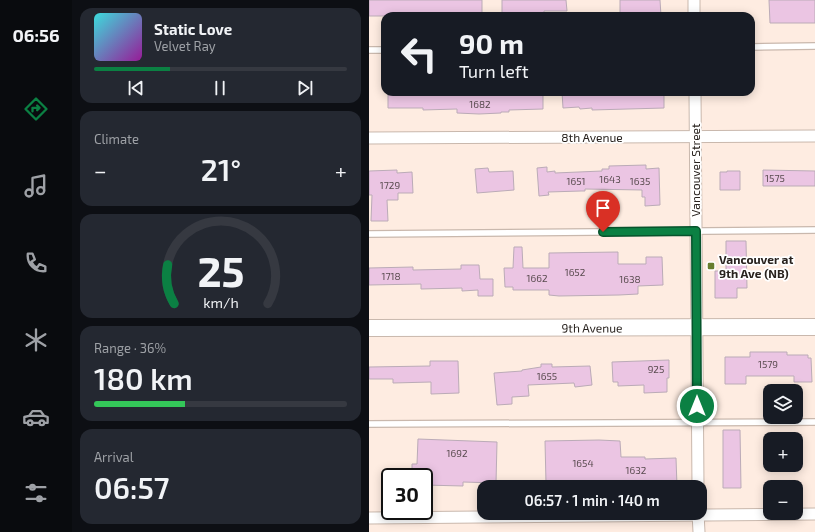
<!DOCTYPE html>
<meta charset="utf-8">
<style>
body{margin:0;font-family:"Exo 2",sans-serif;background:#242831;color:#f1f3f6;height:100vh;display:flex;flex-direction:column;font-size:15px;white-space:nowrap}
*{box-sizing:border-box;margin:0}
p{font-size:13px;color:#9ea1a6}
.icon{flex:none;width:22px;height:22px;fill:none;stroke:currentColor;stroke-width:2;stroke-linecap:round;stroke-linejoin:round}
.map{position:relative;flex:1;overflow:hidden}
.sheet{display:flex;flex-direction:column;gap:8px;padding:8px;background:#0d0f14;width:297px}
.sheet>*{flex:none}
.banner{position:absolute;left:12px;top:12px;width:374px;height:84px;border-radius:12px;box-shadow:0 2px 10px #0003;background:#171b24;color:#f1f3f6;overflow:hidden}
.tools{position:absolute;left:394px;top:384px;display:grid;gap:8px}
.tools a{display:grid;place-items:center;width:40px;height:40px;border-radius:8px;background:#171b24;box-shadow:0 2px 10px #0003;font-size:20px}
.speed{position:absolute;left:12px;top:468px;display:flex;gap:8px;font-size:20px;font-weight:700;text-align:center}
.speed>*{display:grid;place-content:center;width:52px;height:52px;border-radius:50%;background:#171b24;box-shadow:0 2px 10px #0003;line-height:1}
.speed .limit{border:2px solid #111;border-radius:6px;background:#fff;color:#111}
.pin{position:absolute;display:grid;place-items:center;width:34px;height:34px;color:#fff;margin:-41px -17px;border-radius:50% 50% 50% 0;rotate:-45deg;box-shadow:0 0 4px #0007}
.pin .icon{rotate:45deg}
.me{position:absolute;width:44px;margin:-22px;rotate:0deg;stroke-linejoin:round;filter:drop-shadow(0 0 3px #0008)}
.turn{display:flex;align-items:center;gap:14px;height:84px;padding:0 12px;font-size:18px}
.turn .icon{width:52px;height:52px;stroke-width:2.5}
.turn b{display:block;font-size:28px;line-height:34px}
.big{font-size:30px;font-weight:600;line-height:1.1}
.sheet .widget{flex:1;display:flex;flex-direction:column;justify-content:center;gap:6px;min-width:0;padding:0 14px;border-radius:12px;background:#242831}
.sheet .dial{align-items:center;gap:0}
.dial svg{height:104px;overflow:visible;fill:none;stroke:#363941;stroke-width:7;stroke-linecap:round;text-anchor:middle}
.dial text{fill:#f1f3f6;stroke:none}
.song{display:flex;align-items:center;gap:12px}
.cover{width:48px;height:48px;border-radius:6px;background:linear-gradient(135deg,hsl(180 70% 55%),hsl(300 70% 35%))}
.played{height:4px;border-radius:2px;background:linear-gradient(90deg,#0b8043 30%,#363941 30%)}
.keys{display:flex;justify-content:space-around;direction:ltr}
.heat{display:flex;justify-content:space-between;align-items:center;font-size:22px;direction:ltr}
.charge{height:6px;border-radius:3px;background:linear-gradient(90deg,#34c759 36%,#363941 0)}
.trip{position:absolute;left:108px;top:480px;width:230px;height:40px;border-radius:12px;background:#171b24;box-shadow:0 2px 10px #0003;font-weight:600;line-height:40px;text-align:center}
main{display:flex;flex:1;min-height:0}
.tabs{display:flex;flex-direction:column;width:72px;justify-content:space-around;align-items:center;background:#090b0e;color:#9ea1a6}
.tabs .icon{width:28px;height:28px}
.tabs .active{color:#0b8043}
.tabs b{font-size:18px;color:#f1f3f6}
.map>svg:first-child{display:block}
.building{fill:#ebc5e3;stroke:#bbabb7}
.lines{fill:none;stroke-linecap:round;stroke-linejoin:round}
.lane-casing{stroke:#c9b8ad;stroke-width:8}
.street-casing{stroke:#c9b8ad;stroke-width:13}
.secondary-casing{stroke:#c9b8ad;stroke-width:18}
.lane{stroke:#fff;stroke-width:5.5}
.street{stroke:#fff;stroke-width:11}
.secondary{stroke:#fff;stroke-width:16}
.route-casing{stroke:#07532c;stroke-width:10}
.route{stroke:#0b8043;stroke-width:7}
.poi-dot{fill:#687e2f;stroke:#fff;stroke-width:1.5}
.labels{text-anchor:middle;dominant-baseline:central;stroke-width:3.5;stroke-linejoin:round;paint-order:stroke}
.number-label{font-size:10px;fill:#594b4f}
.street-label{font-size:12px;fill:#28221e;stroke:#fff}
.poi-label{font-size:12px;font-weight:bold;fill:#28221e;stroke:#fff;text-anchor:start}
</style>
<main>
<nav class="tabs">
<b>06:56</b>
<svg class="icon active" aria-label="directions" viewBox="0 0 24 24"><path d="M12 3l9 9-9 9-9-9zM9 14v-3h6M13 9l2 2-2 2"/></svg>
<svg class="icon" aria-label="music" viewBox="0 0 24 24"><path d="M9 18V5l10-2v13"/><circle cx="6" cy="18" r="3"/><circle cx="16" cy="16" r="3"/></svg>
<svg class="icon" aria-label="phone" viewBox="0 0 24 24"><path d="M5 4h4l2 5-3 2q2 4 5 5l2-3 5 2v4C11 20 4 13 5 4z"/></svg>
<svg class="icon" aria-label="climate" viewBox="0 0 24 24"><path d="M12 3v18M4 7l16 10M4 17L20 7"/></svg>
<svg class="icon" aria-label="car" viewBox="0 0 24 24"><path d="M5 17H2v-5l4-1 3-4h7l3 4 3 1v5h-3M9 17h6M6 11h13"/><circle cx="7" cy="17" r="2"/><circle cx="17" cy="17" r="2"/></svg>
<svg class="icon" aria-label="filters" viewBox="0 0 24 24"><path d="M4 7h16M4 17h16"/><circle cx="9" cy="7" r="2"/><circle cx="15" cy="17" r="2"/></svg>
</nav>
<section class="sheet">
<div class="widget">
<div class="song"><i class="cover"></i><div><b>Static Love</b><p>Velvet Ray</p></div></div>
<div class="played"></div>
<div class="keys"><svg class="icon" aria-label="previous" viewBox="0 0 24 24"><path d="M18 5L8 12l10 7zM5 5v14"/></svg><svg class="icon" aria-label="pause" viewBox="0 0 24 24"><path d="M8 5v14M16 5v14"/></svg><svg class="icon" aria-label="next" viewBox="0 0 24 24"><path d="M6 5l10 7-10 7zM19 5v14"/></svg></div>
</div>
<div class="widget"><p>Climate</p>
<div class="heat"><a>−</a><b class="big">21°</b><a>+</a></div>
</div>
<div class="widget dial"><svg viewBox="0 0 100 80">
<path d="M14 69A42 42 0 1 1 86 69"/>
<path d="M14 69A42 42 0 0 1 9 39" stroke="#0b8043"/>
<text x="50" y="56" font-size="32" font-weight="700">25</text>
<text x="50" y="72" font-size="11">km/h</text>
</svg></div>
<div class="widget"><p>Range · 36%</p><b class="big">180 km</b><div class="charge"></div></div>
<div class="widget"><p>Arrival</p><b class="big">06:57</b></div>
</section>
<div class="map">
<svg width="446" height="532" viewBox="0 0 446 532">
<rect width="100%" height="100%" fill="#feece1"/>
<!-- building -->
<g class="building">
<rect x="0" y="0" width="113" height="16"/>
<polygon points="133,0 197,0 198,11 175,11 175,14 133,16"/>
<polygon points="251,0 291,0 292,16 251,16"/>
<polygon points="400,0 446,0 446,23 401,23"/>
<polygon points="19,92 174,92 174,109 140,110 140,112 132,112 132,113 110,114 88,113 88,109 54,110 54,108 19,108"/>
<polygon points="193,92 295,92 295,108 223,110 223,108 211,109 210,107 194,108"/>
<polygon points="277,165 277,169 290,168 291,205 276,206 276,197 273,197 273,190 216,189 216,191 212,191 179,192 180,195 170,196 168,168 178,167 178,172 186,171 186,173 233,171 233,169 240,169 240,166"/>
<polygon points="119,168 120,172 144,171 145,190 108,193 106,169"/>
<polygon points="28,170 28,173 43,172 44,193 29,193 29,200 18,200 19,221 2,221 3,195 0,195 0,171"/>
<polygon points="394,170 446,171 446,186 394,186"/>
<polygon points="358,171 371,171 371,190 351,190 351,172 358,172"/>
<polygon points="357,241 377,241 378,288 368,288 368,298 346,298 346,271 357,271"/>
<polygon points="145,247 153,247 154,268 180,268 180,253 249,252 249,264 277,264 277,257 293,257 294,285 269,286 269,294 250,295 190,296 180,295 180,290 144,290 144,287 136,287 135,268 144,268"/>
<polygon points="92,265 110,265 111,279 124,279 124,296 109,296 109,290 93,291 93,288 52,289 52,284 0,285 0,268 44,267 44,270 92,269"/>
<polygon points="381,352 418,352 418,355 439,355 439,358 442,358 443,382 425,382 425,376 377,376 377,384 356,384 356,357 381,357"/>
<polygon points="300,360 300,378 298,378 298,392 275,393 275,385 249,386 249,382 244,382 243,362"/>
<polygon points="61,361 89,361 90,393 62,394 62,382 24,383 24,379 0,379 0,367 61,366"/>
<polygon points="172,364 183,364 183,367 221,366 223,385 206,387 205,383 159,385 160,396 143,397 143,404 128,405 125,373 153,371 153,370 172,367"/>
<polygon points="354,430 371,430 372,488 354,488"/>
<polygon points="49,439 128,442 127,483 94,482 94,486 55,485 55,477 43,477 43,464 48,464"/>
<polygon points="230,440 251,441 252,457 276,457 276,459 307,458 308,486 279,487 279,483 240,484 240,485 190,486 189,483 177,483 176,441"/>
</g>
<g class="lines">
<!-- lane casing -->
<g class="lane-casing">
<g id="lane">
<polyline points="382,47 446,46"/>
<polyline points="0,50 16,50"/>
<polyline points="0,234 446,230"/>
<polyline points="0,424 446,422"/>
</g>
</g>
<!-- street casing -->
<g class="street-casing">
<g id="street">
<polyline points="325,0 325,16"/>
<polyline points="326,92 329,487"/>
<polyline points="0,138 446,136"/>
<polyline points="329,513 330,532"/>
<polyline points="0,518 446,514"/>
</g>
</g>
<!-- secondary casing -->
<g class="secondary-casing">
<g id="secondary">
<path id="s1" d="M0,328L446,327"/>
</g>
</g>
<!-- lane -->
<use href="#lane" class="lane"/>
<!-- street -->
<use href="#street" class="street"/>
<!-- secondary -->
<use href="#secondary" class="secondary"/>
</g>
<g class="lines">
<!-- route casing -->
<g class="route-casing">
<polyline id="route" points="234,232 327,231 328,406"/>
</g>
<!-- route -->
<use href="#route" class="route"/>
</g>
<!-- markers -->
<rect class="poi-dot" x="338" y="262" width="8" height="8" rx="2"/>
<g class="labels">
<!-- number labels -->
<g class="number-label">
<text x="111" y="104">1682</text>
<text x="406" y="178">1575</text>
<text x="241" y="179">1643</text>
<text x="207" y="181">1651</text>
<text x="271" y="181">1635</text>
<text x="21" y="185">1729</text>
<text x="206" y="272">1652</text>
<text x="22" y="276">1718</text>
<text x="168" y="278">1662</text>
<text x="261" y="279">1638</text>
<text x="399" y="364">1579</text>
<text x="287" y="369">925</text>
<text x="178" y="376">1655</text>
<text x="88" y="453">1692</text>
<text x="214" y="463">1654</text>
<text x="267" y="470">1632</text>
</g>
<!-- street labels -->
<g class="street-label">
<text x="223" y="137">8th Avenue</text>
<text transform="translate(326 170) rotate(-90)">Vancouver Street</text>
<text stroke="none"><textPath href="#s1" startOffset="223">9th Avenue</textPath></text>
</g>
<!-- poi labels -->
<g class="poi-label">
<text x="350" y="259">Vancouver at<tspan x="350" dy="14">9th Ave (NB)</tspan></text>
</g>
</g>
</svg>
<div class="tools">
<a><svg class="icon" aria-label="layers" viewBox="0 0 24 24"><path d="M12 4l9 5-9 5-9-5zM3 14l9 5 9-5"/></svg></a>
<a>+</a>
<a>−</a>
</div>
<div class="speed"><div class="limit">30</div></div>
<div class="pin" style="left:234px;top:232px;background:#d93025"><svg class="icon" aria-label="arrive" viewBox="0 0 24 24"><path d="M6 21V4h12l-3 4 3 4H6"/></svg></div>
<svg class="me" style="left:328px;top:406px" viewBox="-20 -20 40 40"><circle r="17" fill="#0b8043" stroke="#fff" stroke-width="3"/><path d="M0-11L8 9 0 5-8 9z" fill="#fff"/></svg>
<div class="trip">06:57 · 1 min · 140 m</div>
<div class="banner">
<div class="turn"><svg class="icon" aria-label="left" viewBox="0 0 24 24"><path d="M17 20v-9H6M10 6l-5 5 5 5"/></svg><div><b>90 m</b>Turn left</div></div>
</div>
</div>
</main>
